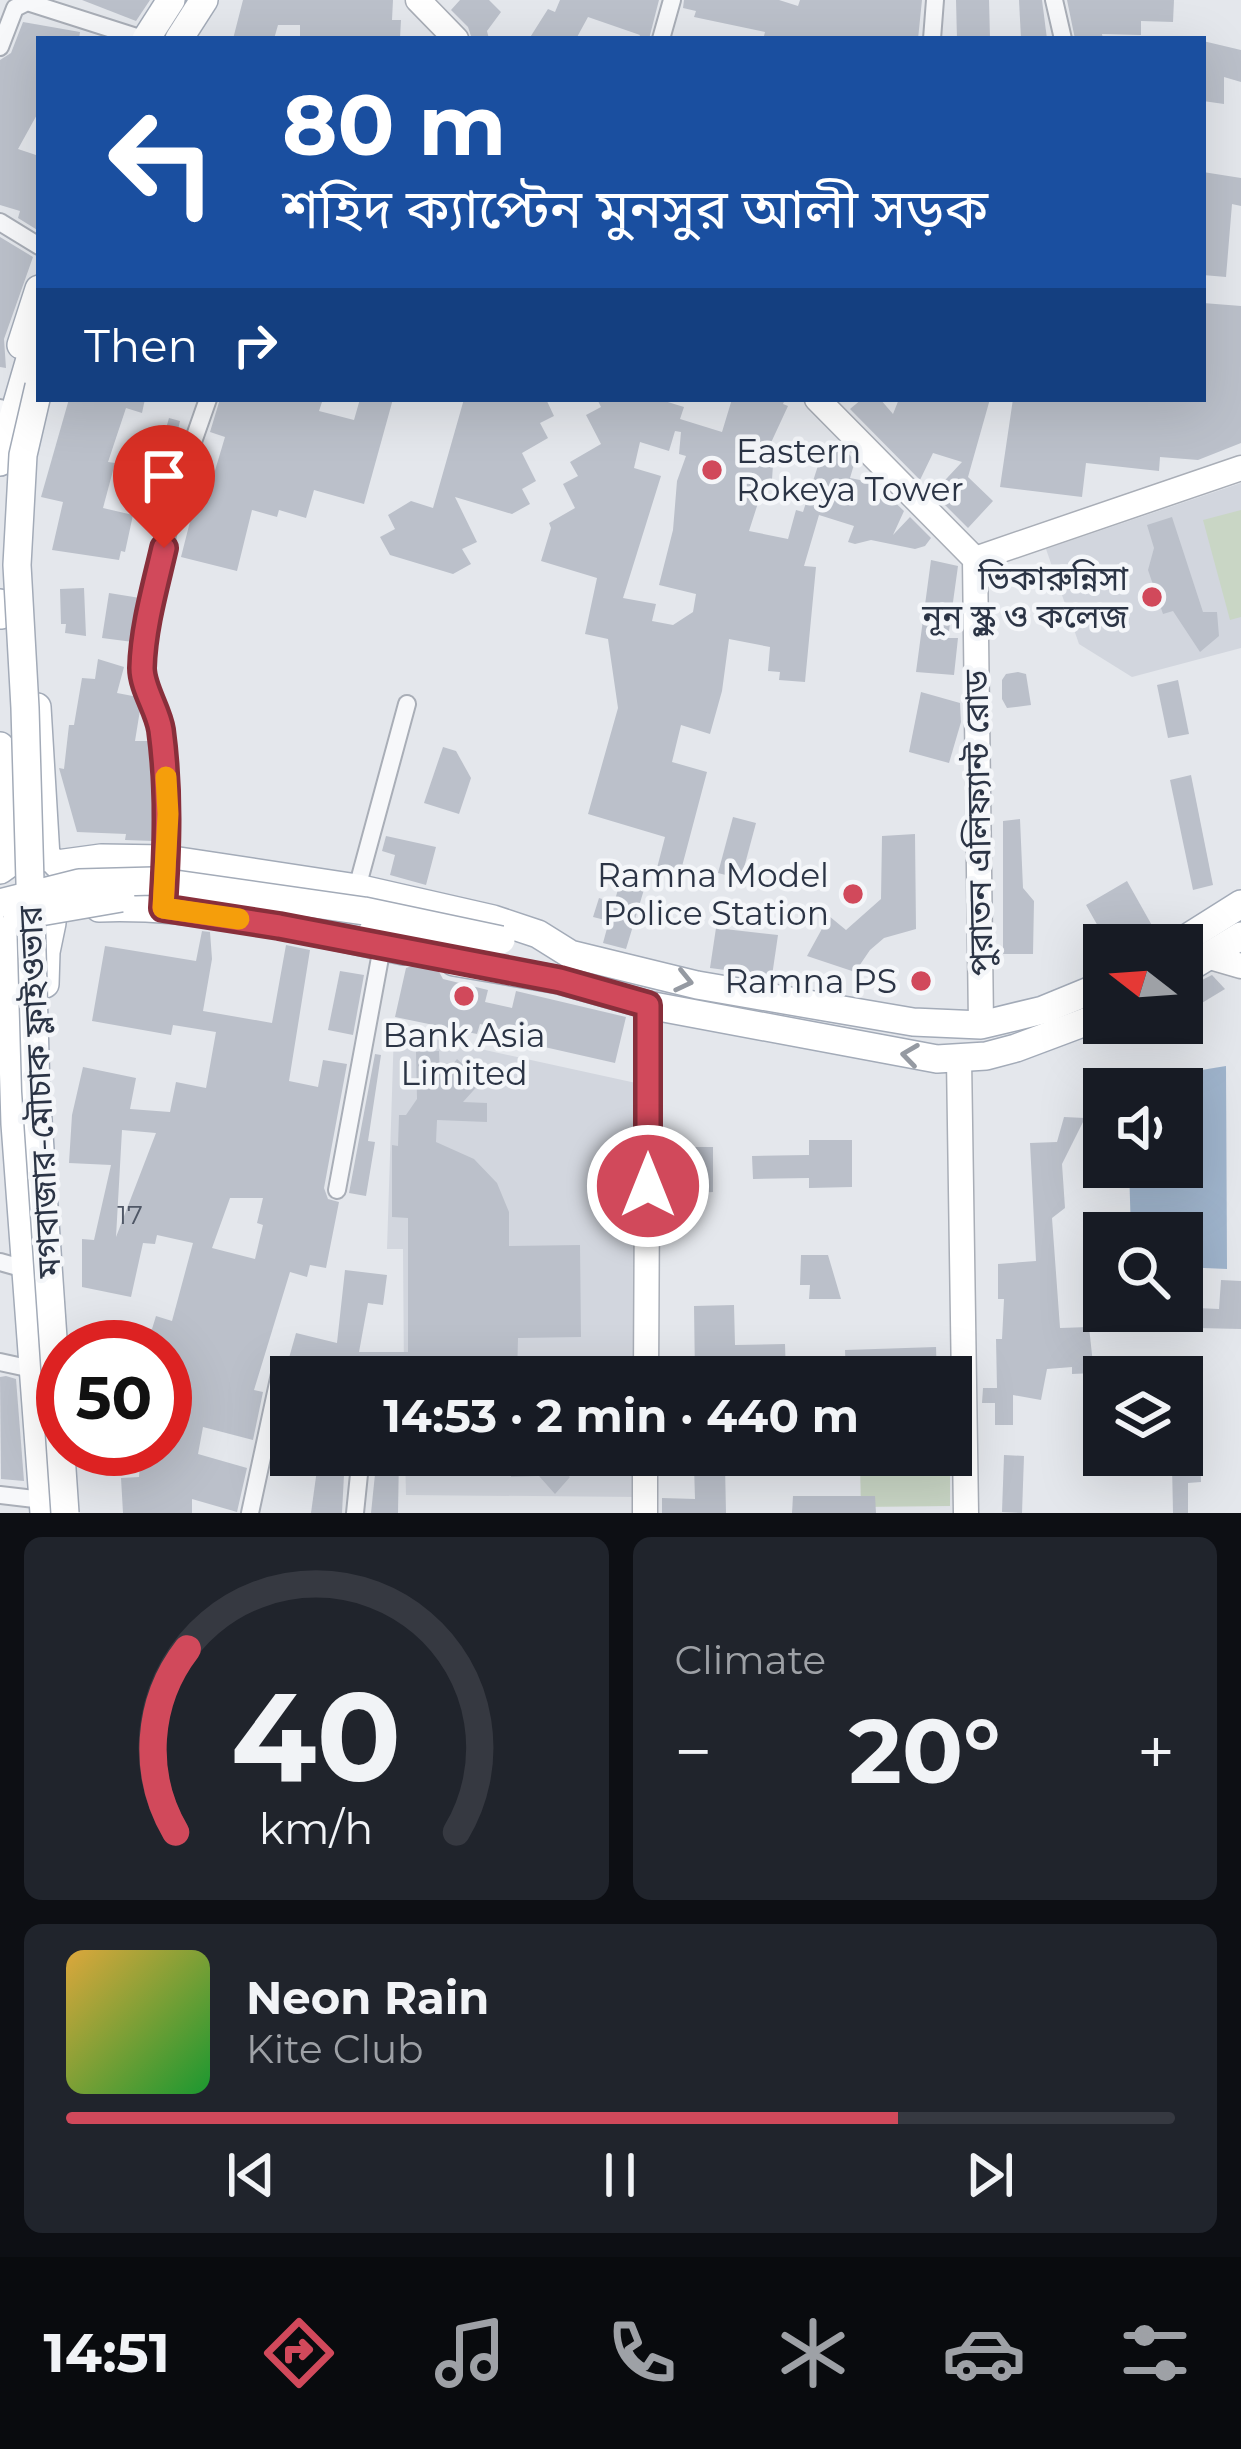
<!DOCTYPE html>
<meta charset="utf-8">
<style>
body{margin:0;font-family:Montserrat,"Noto Sans Bengali",sans-serif;background:#20242c;color:#f1f3f6;height:100vh;display:flex;flex-direction:column;font-size:45px;white-space:nowrap}
*{box-sizing:border-box;margin:0}
p{font-size:39px;color:#9ea1a6}
.icon{flex:none;width:66px;height:66px;fill:none;stroke:currentColor;stroke-width:2;stroke-linecap:round;stroke-linejoin:round}
.map{position:relative;height:1513px;overflow:hidden}
.details{display:flex;flex-direction:column;gap:24px;padding:24px;background:#0d0f14;flex:1}
.details>*{flex:none}
.top-card{position:absolute;left:36px;top:36px;width:1170px;height:366px;border-radius:0px;box-shadow:0 12px 48px #0002;background:#1a4fa0;color:#fff;overflow:hidden}
.needle{width:78px;rotate:287deg}
.tools{position:absolute;left:1083px;top:924px;display:grid;gap:24px}
.tools a{display:grid;place-items:center;width:120px;height:120px;border-radius:0px;background:#171b24;box-shadow:0 12px 48px #0002;font-size:60px}
.speed{position:absolute;left:36px;top:1320px;display:flex;gap:24px;font-size:60px;font-weight:700;text-align:center}
.speed>*{display:grid;place-content:center;width:156px;height:156px;border-radius:50%;background:#171b24;box-shadow:0 12px 48px #0002;line-height:1}
.speed .limit{border:18px solid #d22;background:#fff;color:#111}
.pin{position:absolute;display:grid;place-items:center;width:102px;height:102px;color:#fff;margin:-123px -51px;border-radius:50% 50% 50% 0;rotate:-45deg;box-shadow:0 0 12px #0007}
.pin .icon{rotate:45deg}
.me{position:absolute;width:132px;margin:-66px;rotate:0deg;stroke-linejoin:round;filter:drop-shadow(0 0 9px #0008)}
.turn{display:flex;align-items:center;gap:42px;height:252px;padding:0 48px;font-size:54px}
.turn .icon{width:156px;height:156px;stroke-width:2.5}
.turn b{display:block;font-size:84px;line-height:102px}
.then{display:flex;align-items:center;height:114px;padding:0 48px;background:#0003;gap:24px;font-size:45px}
.big{font-size:90px;font-weight:700;line-height:1.1}
.details .tile{flex:1;display:flex;flex-direction:column;justify-content:center;gap:18px;min-width:0;padding:0 42px;border-radius:18px;background:#20242c}
.details .dial{align-items:center;gap:0}
.dial svg{height:312px;overflow:visible;fill:none;stroke:#363941;stroke-width:7;stroke-linecap:round;text-anchor:middle}
.dial text{fill:#f1f3f6;stroke:none}
.song{display:flex;align-items:center;gap:36px}
.cover{width:144px;height:144px;border-radius:18px;background:linear-gradient(135deg,hsl(40 70% 55%),hsl(130 70% 35%))}
.played{height:12px;border-radius:6px;background:linear-gradient(90deg,#d1495b 75%,#363941 75%)}
.keys{display:flex;justify-content:space-around;direction:ltr}
.heat{display:flex;justify-content:space-between;align-items:center;font-size:66px;direction:ltr}
.details .tiles{flex:1;display:grid;gap:24px;grid-template-columns:1fr 1fr}
.tile:last-child{grid-column:span 2}
.trip{position:absolute;left:270px;top:1356px;width:702px;height:120px;border-radius:0px;background:#171b24;box-shadow:0 12px 48px #0002;font-weight:700;line-height:120px;text-align:center}
.menu{display:flex;height:192px;justify-content:space-around;align-items:center;background:#090b0e;color:#9ea1a6}
.menu .icon{width:84px;height:84px}
.menu .active{color:#d1495b}
.menu b{font-size:54px;color:#f1f3f6}
.map>svg:first-child{display:block}
.built{fill:#d2d6de}
.green{fill:#c9d6c5}
.water{fill:#9fb4cc}
.building{fill:#bbc0ca;fill-rule:evenodd}
.lines{fill:none;stroke-linecap:round;stroke-linejoin:round}
.street-casing{stroke:#a9aeb7;stroke-width:20}
.secondary-casing{stroke:#a9aeb7;stroke-width:27}
.primary-casing{stroke:#a3abb8;stroke-width:30}
.street{stroke:#f7f8fa;stroke-width:16}
.secondary{stroke:#fff;stroke-width:24}
.primary{stroke:#fff;stroke-width:27}
.primary-bridge-casing{stroke:#a3abb8;stroke-width:30;stroke-linecap:butt}
.primary-bridge{stroke:#fff;stroke-width:27}
.oneway{stroke:#959aa2}
.route-casing{stroke:#882f3b;stroke-width:30}
.route{stroke:#d1495b;stroke-width:21}
.slow{stroke:#f59e0b;stroke-width:21}
.poi-dot{fill:#d1495b;stroke:#f4f6f9;stroke-width:4.5}
.labels{text-anchor:middle;dominant-baseline:central;stroke-width:9;stroke-linejoin:round;paint-order:stroke}
.number-label{font-size:27px;fill:#4f5766}
.poi-label{font-size:33px;fill:#2b3445;stroke:#f4f6f9;text-anchor:end}
.street-label{font-size:33px;fill:#2b3445;stroke:#f4f6f9}
</style>
<div class="map">
<svg width="1241" height="1513" viewBox="0 0 1241 1513">
<rect width="100%" height="100%" fill="#e4e7ec"/>
<!-- built -->
<g class="built">
<polygon points="1241,483 1241,648 1132,677 1079,644 1046,549"/>
<polygon points="394,1030 636,1083 638,1377 404,1377 403,1249 387,1249"/>
<polygon points="405,1455 639,1455 640,1497 406,1495"/>
</g>
<!-- green -->
<g class="green">
<polygon points="1241,510 1241,617 1230,620 1203,520"/>
<polygon points="950,1464 950,1506 861,1507 860,1465"/>
</g>
<!-- water -->
<polygon class="water" points="1226,1066 1227,1269 1182,1267 1182,1233 1131,1233 1129,1167 1182,1167 1182,1089 1128,1089 1128,1082"/>
<!-- building -->
<g class="building">
<polygon points="82,0 150,0 136,21"/>
<polygon points="243,0 393,0 392,20 401,20 400,39 300,39 300,25 278,25 274,39 233,39"/>
<polygon points="460,0 489,0 501,12 487,31 489,39 472,39 468,27 451,10"/>
<polygon points="560,0 659,0 649,39 638,39 640,35 588,17 576,39 529,39 548,9 555,12"/>
<polygon points="684,0 779,0 798,6 800,0 922,0 918,39 773,39 764,36 765,32 694,17 696,11 683,8"/>
<polygon points="956,0 989,0 990,39 957,39"/>
<polygon points="1019,0 1042,0 1047,39 1021,39"/>
<polygon points="1067,0 1174,0 1173,22 1141,21 1141,35 1102,34 1103,39 1075,39"/>
<polygon points="23,22 80,32 79,39 39,39 39,111 18,149 39,156 39,231 18,218 20,211 0,205 0,60 11,53"/>
<polygon points="1203,41 1241,50 1241,82 1224,77 1224,104 1203,101"/>
<polygon points="1203,172 1241,178 1241,206 1232,204 1226,277 1203,275"/>
<polygon points="0,237 33,257 4,339 6,368 0,367"/>
<polygon points="1203,303 1241,306 1241,443 1198,460 1160,457 1159,471 1086,463 1082,497 1000,487 1013,399 1203,399"/>
<polygon points="69,399 145,399 142,413 126,408 108,462 115,463 103,508 133,515 125,552 121,551 119,560 52,550 63,502 41,497"/>
<polygon points="220,399 323,399 319,411 354,420 360,399 393,399 364,504 314,490 306,518 279,510 277,517 252,510 237,571 181,557 195,502 205,504 225,437 210,432"/>
<polygon points="464,399 546,399 554,416 540,423 548,438 522,453 536,481 522,489 530,504 512,514 455,497 477,542 462,549 471,564 453,574 390,555 380,537 395,529 388,515 411,501 433,508"/>
<path d="M597,399H658L684,407L680,419L722,432L732,399H785L783,404L788,406L769,447L774,449L772,480L758,503L749,531L788,539L796,510L803,512L825,444L845,450L855,461L850,478L875,483L904,511L893,535L910,517L931,538L925,546L915,549L871,540L855,544L848,542L854,526L819,515L804,566L816,567L805,682L779,680L780,672L768,671L770,647L729,639L722,691L710,734L681,725L672,762L707,772L680,874L657,868L665,837L588,814L618,708L608,639L585,634L597,578L541,561L551,528L549,523L575,508L563,484L578,476L570,462L601,444L586,415L601,407ZM675,431L681,432L679,454L686,456L677,481L673,530L659,585L696,594L693,612L673,625L652,621L656,604L623,598L661,476L634,468L640,442L669,451Z"/>
<polygon points="862,399 880,399 893,414 899,399 990,399 968,477 993,501 968,528 933,493 962,462 933,453 920,480 850,409"/>
<polygon points="169,418 180,421 158,519 132,512 140,487 148,490"/>
<polygon points="1172,517 1203,612 1217,612 1219,636 1200,652 1173,611 1163,614 1148,570 1154,548 1147,525"/>
<polygon points="931,560 958,566 948,638 958,638 954,675 916,672"/>
<polygon points="84,588 86,636 65,633 66,624 61,624 60,589"/>
<polygon points="109,593 140,598 133,642 102,638"/>
<polygon points="98,659 124,667 117,693 138,697 141,704 135,741 149,741 153,841 125,840 126,834 77,832 59,768 64,769 69,725 74,725 82,678 95,679"/>
<polygon points="1018,672 1026,674 1031,705 1007,708 1002,699 1002,680 1006,674"/>
<polygon points="1178,680 1189,734 1168,738 1157,685"/>
<polygon points="921,692 960,703 961,722 949,763 909,752"/>
<polygon points="443,747 456,751 471,778 459,814 424,803"/>
<polygon points="1191,775 1213,885 1193,890 1170,780"/>
<polygon points="733,817 756,823 741,879 718,873"/>
<polygon points="1020,819 1023,888 1034,901 1033,954 1003,954 1003,821"/>
<polygon points="915,834 916,929 884,938 870,950 855,972 807,956 829,916 846,930 881,899 882,836"/>
<polygon points="386,836 436,847 426,885 390,875 395,855 382,851"/>
<polygon points="622,876 646,883 626,949 603,943 609,921 593,917 599,898 614,903"/>
<polygon points="1127,881 1154,929 1127,945 1097,945 1091,933 1099,928 1086,905"/>
<polygon points="716,928 778,935 772,976 710,968"/>
<path d="M202,931L210,932L212,959L203,1011L272,1023L286,945L310,950L289,1081L318,1087L323,1060L347,1064L324,1188L328,1199L339,1202L326,1268L310,1265L307,1277L290,1272L254,1390L263,1392L253,1440L203,1427L198,1454L247,1468L237,1512L192,1499V1513H123L121,1478L139,1477L141,1449H165V1347H102L104,1326L152,1329L156,1316L172,1321L193,1243L157,1235L155,1244L143,1243L131,1297L82,1287V1239L94,1240L111,1165L69,1163L72,1115L83,1067L136,1078L130,1109L170,1112L176,1082L206,1088L216,1032L173,1025L171,1035L92,1021L105,946L196,961ZM122,1130L156,1133L116,1237L120,1166ZM230,1198H263L257,1223L263,1225L255,1259L212,1248Z"/>
<polygon points="415,965 438,970 443,979 488,990 485,1002 512,1008 516,991 626,1017 615,1063 505,1038 507,1031 480,1024 477,1034 395,1017 406,968"/>
<polygon points="340,971 364,975 353,1035 328,1030"/>
<polygon points="1212,975 1225,989 1182,1015 1182,990"/>
<polygon points="439,1051 440,1080 457,1059 482,1081 463,1102 487,1103 487,1122 437,1120 436,1142 474,1159 497,1183 509,1212 509,1246 580,1245 581,1337 518,1338 517,1377 292,1377 289,1358 296,1333 337,1343 345,1270 387,1275 383,1305 368,1303 359,1352 408,1352 408,1218 392,1217 392,1145 398,1146 399,1115 406,1115 417,1099 416,1052"/>
<polygon points="375,1054 381,1055 368,1141 375,1142 366,1196 349,1193"/>
<polygon points="1064,1117 1085,1118 1062,1164 1065,1208 1052,1218 1060,1328 1089,1327 1094,1373 1072,1374 1072,1367 1047,1369 1041,1400 1013,1395 1013,1425 995,1425 995,1403 982,1403 983,1388 997,1388 996,1339 1002,1339 1004,1299 998,1299 998,1264 1036,1261 1030,1143 1057,1142"/>
<polygon points="809,1140 852,1140 852,1187 809,1188 809,1178 753,1179 752,1156 809,1155"/>
<polygon points="694,1147 713,1147 713,1192 694,1193"/>
<polygon points="801,1255 828,1255 841,1299 809,1299 810,1285 800,1285"/>
<polygon points="1221,1280 1241,1281 1241,1329 1197,1328 1197,1308 1219,1309"/>
<polygon points="734,1305 735,1345 785,1344 786,1375 695,1377 694,1306"/>
<polygon points="936,1347 937,1377 846,1377 845,1350"/>
<polygon points="6,1376 16,1379 24,1481 1,1479 0,1377"/>
<polygon points="1199,1427 1201,1482 1188,1483 1188,1513 1173,1513 1172,1464 1178,1463 1178,1455 1182,1455 1182,1428"/>
<polygon points="319,1455 345,1455 342,1513 311,1513"/>
<polygon points="377,1455 399,1455 398,1513 371,1513"/>
<polygon points="510,1455 546,1455 570,1477 555,1494 539,1476 511,1477"/>
<polygon points="1004,1455 1024,1456 1022,1513 1002,1512"/>
<polygon points="694,1465 725,1465 726,1513 662,1513 662,1498 695,1499"/>
<polygon points="793,1496 875,1496 876,1513 792,1513"/>
</g>
<g class="lines">
<!-- street casing -->
<g class="street-casing">
<g id="street">
<polyline points="1054,0 1063,39"/>
<polyline points="661,39 672,0"/>
<polyline points="932,39 935,0"/>
<polyline points="0,47 15,8 27,2 143,39"/>
<polyline points="0,222 39,246"/>
<polyline points="0,408 1,409"/>
<polyline points="166,859 164,757 158,711 142,674 147,627 164,548 181,476 208,399"/>
<polyline points="357,888 407,704"/>
<polyline points="337,1190 382,947"/>
<polyline points="0,1262 25,1269"/>
<polyline points="0,1362 32,1369"/>
<polyline points="0,1495 43,1500"/>
<polyline points="250,1513 281,1369"/>
<polyline points="355,1513 361,1455"/>
</g>
</g>
<!-- secondary casing -->
<g class="secondary-casing">
<g id="secondary">
<polyline points="418,0 456,39"/>
<polyline points="817,399 975,559 981,1025"/>
<polyline points="975,559 1241,468"/>
<polyline points="1210,957 1241,966"/>
<polyline points="959,1059 966,1513"/>
<polyline points="646,1377 648,1005"/>
<polyline points="645,1513 645,1455"/>
</g>
</g>
<!-- primary casing -->
<g class="primary-casing">
<g id="primary">
<polyline points="146,39 171,0"/>
<polyline points="179,39 204,0"/>
<polyline points="21,345 39,289"/>
<polyline points="0,462 39,328"/>
<polyline points="0,603 1,615"/>
<polyline points="37,707 46,857"/>
<polyline points="0,746 4,819 0,847"/>
<polyline points="57,864 101,858 166,859 357,888 493,919 538,934 570,954 697,985 913,1022 981,1025 1043,1010 1104,985"/>
<polyline points="0,870 21,855 49,858"/>
<path d="M99,908C201,904 304,930 404,951"/>
<polyline points="0,925 9,923 15,1124 44,1513"/>
<polyline points="1176,945 1241,904"/>
<polyline points="454,962 559,980 648,1005 937,1059 986,1056 1016,1048 1104,1015"/>
<polyline points="1182,972 1241,936"/>
<polyline points="45,984 46,952 52,923"/>
</g>
</g>
<!-- street -->
<use href="#street" class="street"/>
<!-- secondary -->
<use href="#secondary" class="secondary"/>
<!-- primary -->
<use href="#primary" class="primary"/>
<!-- primary-bridge casing -->
<g class="primary-bridge-casing">
<g id="primary-bridge">
<polyline points="39,386 23,455 17,565 25,708 36,1091 65,1513"/>
<polyline points="0,903 79,883 154,881 364,911 501,940"/>
<polyline points="17,916 121,898"/>
<polyline points="373,931 488,956"/>
</g>
</g>
<!-- primary-bridge -->
<use href="#primary-bridge" class="primary-bridge"/>
</g>
<!-- one-way arrows -->
<defs><path id="oneway-chevron" d="M-2-3.5L2.5 0L-2 3.5" fill="none" stroke-width="1.6" stroke-linecap="round" stroke-linejoin="round" transform="scale(3)"/></defs>
<g class="oneway">
<use href="#oneway-chevron" transform="translate(684 981) rotate(13)"/>
<use href="#oneway-chevron" transform="translate(910 1055) rotate(-172)"/>
</g>
<g class="lines">
<!-- route casing -->
<g class="route-casing">
<path id="route" d="M164,548C155,587 143,628 142,668C142,688 158,710 161,730C169,790 167,848 163,908L279,926L560,980L648,1005V1186"/>
</g>
<!-- route -->
<use href="#route" class="route"/>
<!-- slow -->
<polyline class="slow" points="166,777 168,814 163,908 239,919"/>
</g>
<!-- markers -->
<g class="poi-dot">
<circle cx="712" cy="470" r="12"/>
<circle cx="1152" cy="597" r="12"/>
<circle cx="853" cy="894" r="12"/>
<circle cx="921" cy="981" r="12"/>
<circle cx="464" cy="996" r="12"/>
</g>
<g class="labels">
<!-- number labels -->
<g class="number-label">
<text x="130" y="1214">17</text>
</g>
<!-- poi labels -->
<g class="poi-label">
<text x="736" y="451" text-anchor="start">Eastern<tspan x="736" dy="38">Rokeya Tower</tspan></text>
<text x="1128" y="578">ভিকারুন্নিসা<tspan x="1128" dy="38">নূন স্কুল ও কলেজ</tspan></text>
<text x="829" y="875">Ramna Model<tspan x="829" dy="38">Police Station</tspan></text>
<text x="897" y="981">Ramna PS</text>
<text x="464" y="1035" text-anchor="middle">Bank Asia<tspan x="464" dy="38">Limited</tspan></text>
</g>
<!-- street labels -->
<g class="street-label">
<text transform="translate(978 823) rotate(-91)">পুরাতন এলিফ্যান্ট রোড</text>
<text transform="translate(39 1092) rotate(-93)">মগবাজার-মৌচাক ফ্লাইওভার</text>
</g>
</g>
</svg>
<div class="tools">
<a><svg class="needle" viewBox="-14 -14 28 28"><path d="M0-13l5 13h-10z" fill="#e53935"/><path d="M0 13l5-13h-10z" fill="#9ea1a6"/></svg></a>
<a><svg class="icon" aria-label="sound" viewBox="0 0 24 24"><path d="M4 9h4l5-4v14l-5-4H4zM17 9q2 3 0 6"/></svg></a>
<a><svg class="icon" aria-label="search" viewBox="0 0 24 24"><circle cx="10" cy="10" r="6"/><path d="M15 15l6 6"/></svg></a>
<a><svg class="icon" aria-label="layers" viewBox="0 0 24 24"><path d="M12 4l9 5-9 5-9-5zM3 14l9 5 9-5"/></svg></a>
</div>
<div class="speed"><div class="limit">50</div></div>
<div class="pin" style="left:164px;top:548px;background:#d93025"><svg class="icon" aria-label="arrive" viewBox="0 0 24 24"><path d="M6 21V4h12l-3 4 3 4H6"/></svg></div>
<svg class="me" style="left:648px;top:1186px" viewBox="-20 -20 40 40"><circle r="17" fill="#d1495b" stroke="#fff" stroke-width="3"/><path d="M0-11L8 9 0 5-8 9z" fill="#fff"/></svg>
<div class="trip">14:53 · 2 min · 440 m</div>
<div class="top-card">
<div class="turn"><svg class="icon" aria-label="left" viewBox="0 0 24 24"><path d="M17 20v-9H6M10 6l-5 5 5 5"/></svg><div><b>80 m</b>শহিদ ক্যাপ্টেন মুনসুর আলী সড়ক</div></div>
<div class="then">Then<svg class="icon" aria-label="right" viewBox="0 0 24 24"><path d="M7 20v-9h11M14 6l5 5-5 5"/></svg></div>
</div>
</div>
<section class="details">
<div class="tiles">
<div class="tile dial"><svg viewBox="0 0 100 80">
<path d="M14 69A42 42 0 1 1 86 69"/>
<path d="M14 69A42 42 0 0 1 17 22" stroke="#d1495b"/>
<text x="50" y="56" font-size="32" font-weight="700">40</text>
<text x="50" y="72" font-size="11">km/h</text>
</svg></div>
<div class="tile"><p>Climate</p>
<div class="heat"><a>−</a><b class="big">20°</b><a>+</a></div>
</div>
<div class="tile">
<div class="song"><i class="cover"></i><div><b>Neon Rain</b><p>Kite Club</p></div></div>
<div class="played"></div>
<div class="keys"><svg class="icon" aria-label="previous" viewBox="0 0 24 24"><path d="M18 5L8 12l10 7zM5 5v14"/></svg><svg class="icon" aria-label="pause" viewBox="0 0 24 24"><path d="M8 5v14M16 5v14"/></svg><svg class="icon" aria-label="next" viewBox="0 0 24 24"><path d="M6 5l10 7-10 7zM19 5v14"/></svg></div>
</div>
</div>
</section>
<nav class="menu">
<b>14:51</b>
<svg class="icon active" aria-label="directions" viewBox="0 0 24 24"><path d="M12 3l9 9-9 9-9-9zM9 14v-3h6M13 9l2 2-2 2"/></svg>
<svg class="icon" aria-label="music" viewBox="0 0 24 24"><path d="M9 18V5l10-2v13"/><circle cx="6" cy="18" r="3"/><circle cx="16" cy="16" r="3"/></svg>
<svg class="icon" aria-label="phone" viewBox="0 0 24 24"><path d="M5 4h4l2 5-3 2q2 4 5 5l2-3 5 2v4C11 20 4 13 5 4z"/></svg>
<svg class="icon" aria-label="climate" viewBox="0 0 24 24"><path d="M12 3v18M4 7l16 10M4 17L20 7"/></svg>
<svg class="icon" aria-label="car" viewBox="0 0 24 24"><path d="M5 17H2v-5l4-1 3-4h7l3 4 3 1v5h-3M9 17h6M6 11h13"/><circle cx="7" cy="17" r="2"/><circle cx="17" cy="17" r="2"/></svg>
<svg class="icon" aria-label="filters" viewBox="0 0 24 24"><path d="M4 7h16M4 17h16"/><circle cx="9" cy="7" r="2"/><circle cx="15" cy="17" r="2"/></svg>
</nav>
